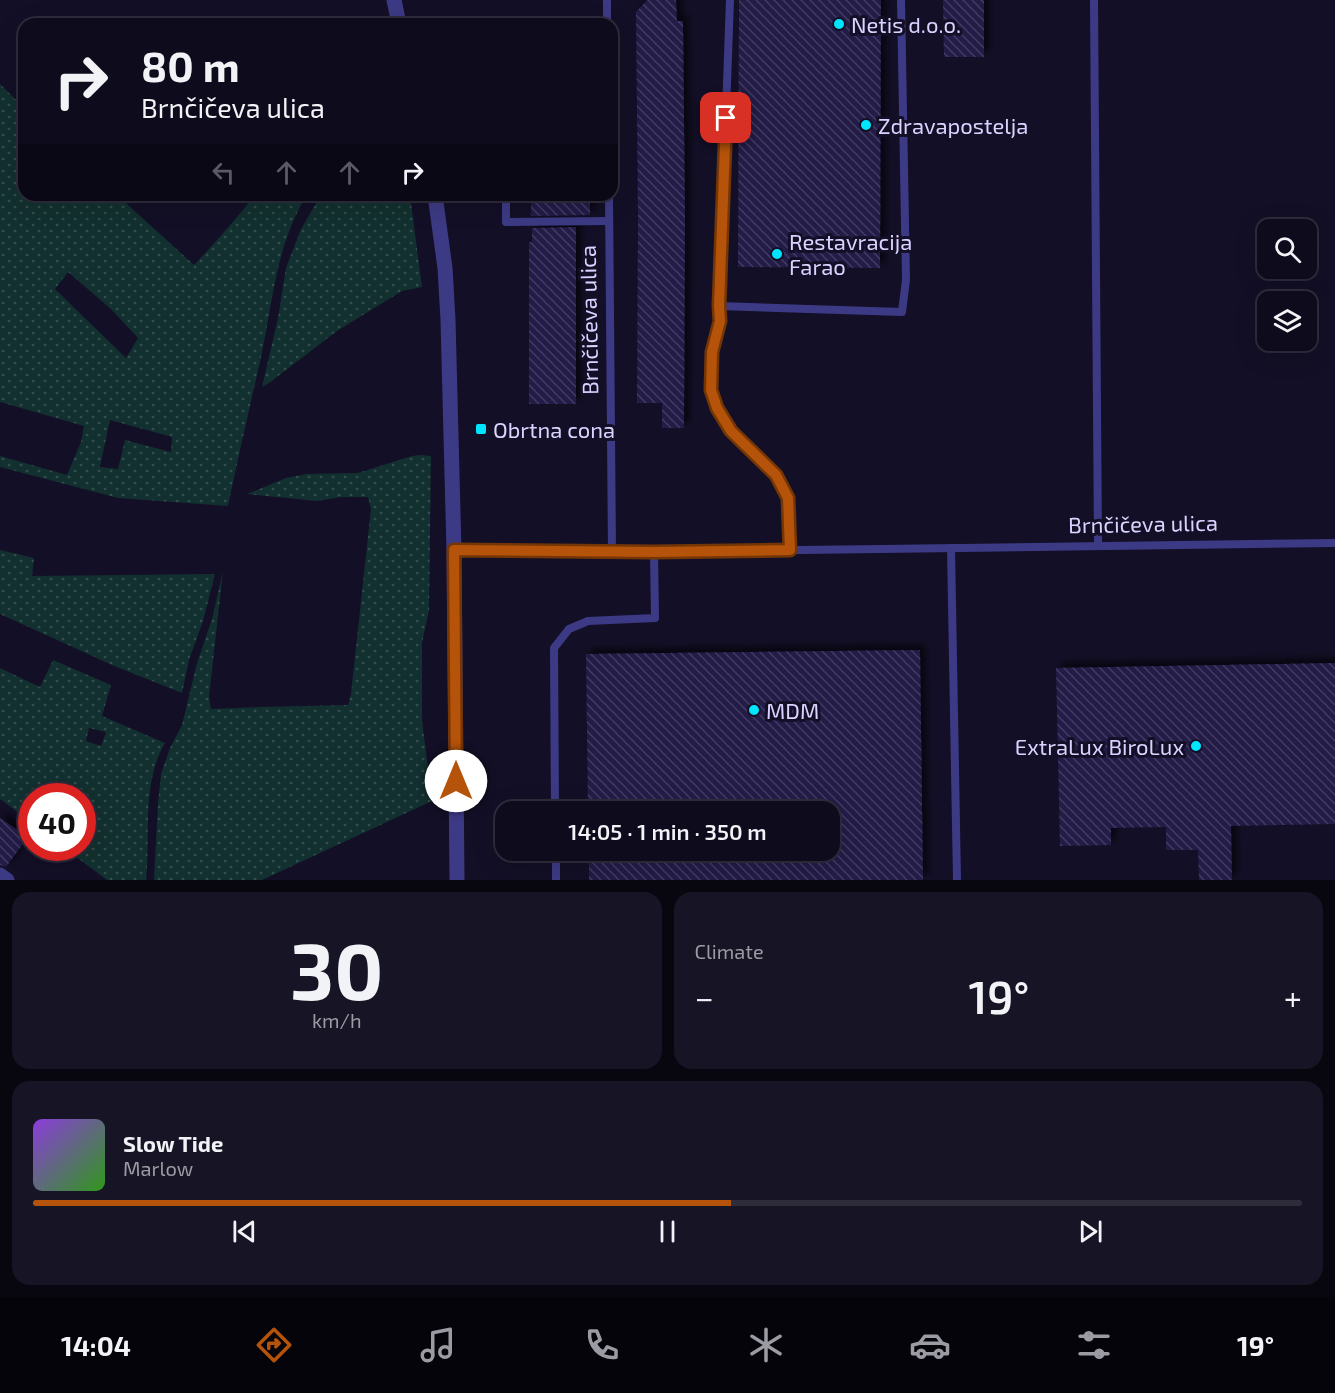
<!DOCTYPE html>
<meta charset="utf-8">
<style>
body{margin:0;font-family:"Exo 2",sans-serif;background:#171425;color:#f1f3f6;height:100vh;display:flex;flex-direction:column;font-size:22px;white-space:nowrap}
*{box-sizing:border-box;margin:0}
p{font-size:20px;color:#9b9ba3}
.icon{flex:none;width:33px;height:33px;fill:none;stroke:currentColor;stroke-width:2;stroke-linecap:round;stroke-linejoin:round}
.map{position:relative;height:880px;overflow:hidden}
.side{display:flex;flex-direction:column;gap:12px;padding:12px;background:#08060f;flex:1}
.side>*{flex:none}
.top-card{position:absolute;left:18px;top:18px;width:600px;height:183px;border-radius:18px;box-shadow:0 6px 24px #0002,0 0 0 2px #2e2b3b;background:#0e0b1c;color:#f1f3f6;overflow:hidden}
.buttons{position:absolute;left:1257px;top:219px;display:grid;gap:12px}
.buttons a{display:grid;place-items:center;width:60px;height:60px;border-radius:12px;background:#0e0b1c;box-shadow:0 6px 24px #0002,0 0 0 2px #2e2b3b;font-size:30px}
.speed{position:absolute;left:18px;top:783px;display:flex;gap:12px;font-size:30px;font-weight:700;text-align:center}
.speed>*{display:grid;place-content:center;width:78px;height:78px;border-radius:50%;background:#0e0b1c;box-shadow:0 6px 24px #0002,0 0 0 2px #2e2b3b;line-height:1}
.speed .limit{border:9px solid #d22;background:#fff;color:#111}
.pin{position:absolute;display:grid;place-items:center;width:51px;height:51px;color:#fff;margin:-26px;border-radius:12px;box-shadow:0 3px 9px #0006}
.me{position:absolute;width:66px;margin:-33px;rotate:0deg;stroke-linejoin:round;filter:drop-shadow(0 0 4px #0008)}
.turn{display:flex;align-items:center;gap:21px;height:126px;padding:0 24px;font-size:27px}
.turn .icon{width:78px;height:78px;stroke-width:2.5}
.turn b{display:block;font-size:42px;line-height:51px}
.lanes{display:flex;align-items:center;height:57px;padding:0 24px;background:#0003;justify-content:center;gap:30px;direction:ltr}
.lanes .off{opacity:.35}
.big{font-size:45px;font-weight:600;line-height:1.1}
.side .card{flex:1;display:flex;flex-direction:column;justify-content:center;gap:9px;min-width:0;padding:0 21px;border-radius:18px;background:#171425}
.side .dial{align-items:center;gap:0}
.dial b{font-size:78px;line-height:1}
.song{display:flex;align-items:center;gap:18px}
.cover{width:72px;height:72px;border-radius:9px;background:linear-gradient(135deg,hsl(270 70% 55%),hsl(110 70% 35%))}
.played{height:6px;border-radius:3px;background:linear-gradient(90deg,#b45309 55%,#2e2b3b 55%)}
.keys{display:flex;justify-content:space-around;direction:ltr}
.heat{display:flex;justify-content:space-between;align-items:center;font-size:33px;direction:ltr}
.side .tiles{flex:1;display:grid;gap:12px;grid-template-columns:1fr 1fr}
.card:last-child{grid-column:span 2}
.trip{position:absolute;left:495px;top:801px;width:345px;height:60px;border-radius:18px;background:#0e0b1c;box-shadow:0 6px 24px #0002,0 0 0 2px #2e2b3b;font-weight:600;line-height:60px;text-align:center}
.dock{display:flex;height:96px;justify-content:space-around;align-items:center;background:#06040b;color:#9b9ba3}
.dock .icon{width:42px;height:42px}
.dock .on{color:#b45309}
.dock b{font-size:27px;color:#f1f3f6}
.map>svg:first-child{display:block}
.grass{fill:url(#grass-dots);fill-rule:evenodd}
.building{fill:url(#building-back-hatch);filter:url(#shadow)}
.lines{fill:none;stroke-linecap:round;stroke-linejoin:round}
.service{stroke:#3d3a85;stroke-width:8}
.minor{stroke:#3d3a85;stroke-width:15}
.tertiary{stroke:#3d3a85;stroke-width:15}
.route-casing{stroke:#753606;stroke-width:15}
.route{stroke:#b45309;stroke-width:10}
.poi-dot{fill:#00e5ff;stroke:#130f26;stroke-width:2}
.labels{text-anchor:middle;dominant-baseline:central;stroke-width:6;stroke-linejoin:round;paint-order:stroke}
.poi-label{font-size:22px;fill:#d9d4ff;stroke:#130f26;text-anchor:start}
.street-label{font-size:22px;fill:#d9d4ff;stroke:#130f26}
</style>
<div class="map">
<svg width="1335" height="880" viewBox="0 0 1335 880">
<defs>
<pattern id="grass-dots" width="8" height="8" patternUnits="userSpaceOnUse" patternTransform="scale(1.5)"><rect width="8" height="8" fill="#12302f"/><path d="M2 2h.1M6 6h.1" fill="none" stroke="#344d4e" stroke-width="1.8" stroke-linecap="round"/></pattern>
<pattern id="building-back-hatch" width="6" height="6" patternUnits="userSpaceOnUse" patternTransform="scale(1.5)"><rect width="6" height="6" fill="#241b47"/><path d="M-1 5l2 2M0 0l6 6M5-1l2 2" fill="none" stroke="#433b63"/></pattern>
<filter id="shadow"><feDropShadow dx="5.5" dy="-5.5" stdDeviation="3" flood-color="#0009"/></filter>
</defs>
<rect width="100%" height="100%" fill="#130f26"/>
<!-- grass -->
<g class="grass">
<path d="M0,84L24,108V195H117L194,265C216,242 236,219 255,195H307C275,246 273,304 260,362C249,410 238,458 228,506L118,498L0,467V456L67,475L81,442L84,426L0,402ZM68,272L112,310L138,338L126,358L55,289ZM110,420L172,437L171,452L125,440L118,469L100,467Z"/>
<polygon points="321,195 410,195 422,287 402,291 337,331 269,383 262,387 278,318 286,268 301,229"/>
<polygon points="421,455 431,456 429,610 422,643 422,721 429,775 432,801 262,880 154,880 158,803 161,774 170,748 182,725 197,663 212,619 223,571 209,697 211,709 259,707 348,705 351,694 371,509 368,497 342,497 317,501 247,494 286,478 306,474 358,473 412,456"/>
<polygon points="0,550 34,558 32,576 215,574 203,621 189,660 182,693 112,665 0,614"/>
<path d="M53,660L111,685L102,716L165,743C141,784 151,835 146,880H107L64,848H82V796H32L31,822L0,799V668L40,687ZM89,728L106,732L101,746L86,741Z"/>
</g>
<!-- building -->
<g class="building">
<polygon points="647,0 676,0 677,21 683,21 685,217 684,428 662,428 662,403 637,403 638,218 636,12"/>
<polygon points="739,0 881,0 880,268 738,267"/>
<polygon points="943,0 984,0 984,57 944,57"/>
<polygon points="531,195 590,195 590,215 531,216"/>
<polygon points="576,227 576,404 529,404 529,242 532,242 532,228"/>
<polygon points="920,650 923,880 589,880 589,850 830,850 830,812 588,812 586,654"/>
<polygon points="1335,663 1335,824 1231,826 1232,880 1199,880 1198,850 1166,850 1166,827 1111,828 1111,845 1060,846 1056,668"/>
<polygon points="0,818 28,837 6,867 0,865"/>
</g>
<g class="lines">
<!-- service -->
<g class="service">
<polyline points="607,0 607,24"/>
<polyline points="730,0 719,306 720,321 712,352 711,390 717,408 731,431 776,475 788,498 790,550"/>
<polyline points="1094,0 1098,546"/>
<polyline points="506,195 506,222 609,221"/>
<polyline points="609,195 612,552"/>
<polyline points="719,306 902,312 906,280 901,0"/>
<polyline points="951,548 957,880"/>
<polyline points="454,551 654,552 1335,543"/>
<polyline points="555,812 554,648 569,629 588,621 655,618 654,552"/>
<polyline points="556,850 556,880"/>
</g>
<!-- minor -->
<polyline class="minor" points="0,875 7,880"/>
<!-- tertiary -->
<g class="tertiary">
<polyline points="394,0 399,24"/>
<polyline points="435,195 445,268 448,320 454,551 457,880"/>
</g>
</g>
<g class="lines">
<!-- route casing -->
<g class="route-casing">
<polyline id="route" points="456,781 454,550 654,552 790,550 788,498 776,475 731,431 717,408 711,390 712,352 720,321 719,306 726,118"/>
</g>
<!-- route -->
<use href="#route" class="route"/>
</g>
<!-- markers -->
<g class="poi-dot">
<circle cx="839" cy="24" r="6"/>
<circle cx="866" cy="125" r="6"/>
<circle cx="777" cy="254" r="6"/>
<rect x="475" y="423" width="12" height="12" rx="3"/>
<circle cx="754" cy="710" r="6"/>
<circle cx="1196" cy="746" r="6"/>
</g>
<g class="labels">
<!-- poi labels -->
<g class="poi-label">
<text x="851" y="24">Netis d.o.o.</text>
<text x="878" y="125">Zdravapostelja</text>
<text x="789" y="241">Restavracija<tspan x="789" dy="25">Farao</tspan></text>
<text x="493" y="429">Obrtna cona</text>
<text x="766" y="710">MDM</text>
<text x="1184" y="746" text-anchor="end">ExtraLux BiroLux</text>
</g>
<!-- street labels -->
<g class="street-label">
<text transform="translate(588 320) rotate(-91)">Brnčičeva ulica</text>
<text transform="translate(1143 523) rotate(-1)">Brnčičeva ulica</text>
</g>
</g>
</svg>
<div class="buttons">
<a><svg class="icon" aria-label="search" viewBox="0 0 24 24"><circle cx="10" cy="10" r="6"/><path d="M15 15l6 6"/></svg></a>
<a><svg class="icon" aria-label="layers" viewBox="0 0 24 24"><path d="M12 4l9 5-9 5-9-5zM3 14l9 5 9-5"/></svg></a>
</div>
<div class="speed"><div class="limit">40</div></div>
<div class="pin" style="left:726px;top:118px;background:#d93025"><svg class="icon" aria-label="arrive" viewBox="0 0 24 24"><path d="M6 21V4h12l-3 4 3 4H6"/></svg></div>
<svg class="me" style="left:456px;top:781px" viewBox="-20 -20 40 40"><circle r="19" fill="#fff"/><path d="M0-13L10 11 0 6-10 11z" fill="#b45309"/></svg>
<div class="trip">14:05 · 1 min · 350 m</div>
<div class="top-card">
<div class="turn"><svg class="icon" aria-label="right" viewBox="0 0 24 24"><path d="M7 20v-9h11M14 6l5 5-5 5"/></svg><div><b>80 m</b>Brnčičeva ulica</div></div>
<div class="lanes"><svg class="icon off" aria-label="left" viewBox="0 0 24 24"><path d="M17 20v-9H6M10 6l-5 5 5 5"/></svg><svg class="icon off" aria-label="ahead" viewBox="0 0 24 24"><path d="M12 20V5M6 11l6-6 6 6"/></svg><svg class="icon off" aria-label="ahead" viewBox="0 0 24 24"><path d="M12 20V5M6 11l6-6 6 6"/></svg><svg class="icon" aria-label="right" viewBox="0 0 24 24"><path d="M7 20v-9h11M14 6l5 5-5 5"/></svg></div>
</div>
</div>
<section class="side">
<div class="tiles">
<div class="card dial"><b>30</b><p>km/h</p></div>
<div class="card"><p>Climate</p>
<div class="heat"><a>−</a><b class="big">19°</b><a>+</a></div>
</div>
<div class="card">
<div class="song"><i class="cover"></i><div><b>Slow Tide</b><p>Marlow</p></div></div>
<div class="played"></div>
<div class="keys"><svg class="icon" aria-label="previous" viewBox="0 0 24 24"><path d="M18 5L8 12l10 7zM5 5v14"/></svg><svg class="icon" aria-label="pause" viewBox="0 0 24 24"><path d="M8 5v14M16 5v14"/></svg><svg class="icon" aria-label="next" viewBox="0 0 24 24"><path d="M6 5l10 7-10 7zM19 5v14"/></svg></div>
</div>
</div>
</section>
<nav class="dock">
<b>14:04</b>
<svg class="icon on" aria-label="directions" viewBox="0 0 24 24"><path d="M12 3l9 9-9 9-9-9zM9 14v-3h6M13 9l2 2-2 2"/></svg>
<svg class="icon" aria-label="music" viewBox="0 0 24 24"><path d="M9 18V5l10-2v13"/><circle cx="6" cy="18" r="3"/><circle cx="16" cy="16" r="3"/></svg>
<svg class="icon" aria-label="phone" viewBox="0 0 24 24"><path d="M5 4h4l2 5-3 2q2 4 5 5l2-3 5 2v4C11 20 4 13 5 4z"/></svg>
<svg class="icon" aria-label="climate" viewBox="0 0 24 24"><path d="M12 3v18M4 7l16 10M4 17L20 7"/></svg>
<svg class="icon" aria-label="car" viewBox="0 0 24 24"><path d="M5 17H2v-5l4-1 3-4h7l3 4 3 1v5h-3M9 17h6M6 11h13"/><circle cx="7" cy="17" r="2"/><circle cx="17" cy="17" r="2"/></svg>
<svg class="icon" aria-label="filters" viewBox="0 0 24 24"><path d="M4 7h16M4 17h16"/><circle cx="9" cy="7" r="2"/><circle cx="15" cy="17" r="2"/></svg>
<b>19°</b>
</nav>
